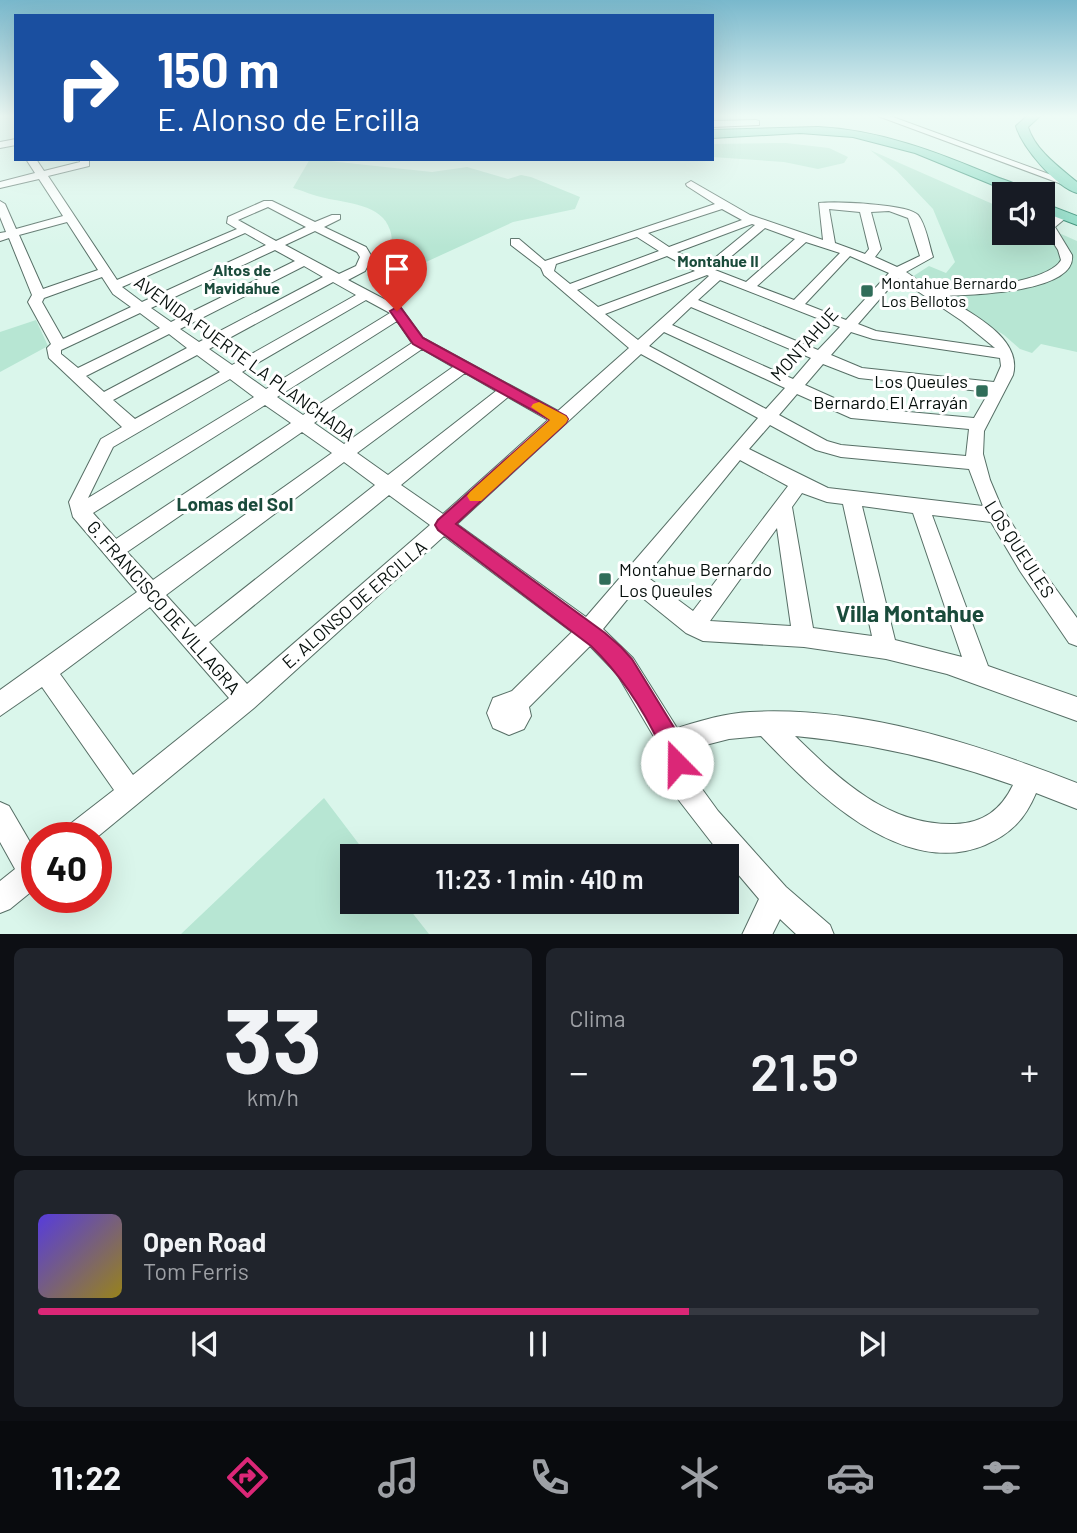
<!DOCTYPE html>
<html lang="es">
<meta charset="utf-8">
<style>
body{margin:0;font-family:Barlow,sans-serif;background:#20242c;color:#f1f3f6;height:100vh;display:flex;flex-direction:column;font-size:26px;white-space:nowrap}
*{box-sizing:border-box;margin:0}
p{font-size:23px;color:#9ea1a6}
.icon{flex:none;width:38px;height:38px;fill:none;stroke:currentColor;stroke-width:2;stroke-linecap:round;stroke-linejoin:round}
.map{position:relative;height:934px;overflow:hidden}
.panel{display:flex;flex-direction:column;gap:14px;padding:14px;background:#0d0f14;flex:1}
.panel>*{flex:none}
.banner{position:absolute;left:14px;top:14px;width:700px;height:147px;border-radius:0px;box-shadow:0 7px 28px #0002;background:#1a4fa0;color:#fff;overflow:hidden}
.buttons{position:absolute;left:992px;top:182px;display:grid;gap:14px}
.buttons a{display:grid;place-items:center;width:63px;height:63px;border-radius:0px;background:#171b24;box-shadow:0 7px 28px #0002;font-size:35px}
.speed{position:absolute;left:21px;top:822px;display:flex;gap:14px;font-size:35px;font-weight:700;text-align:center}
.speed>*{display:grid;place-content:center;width:91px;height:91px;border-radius:50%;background:#171b24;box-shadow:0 7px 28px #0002;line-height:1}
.speed .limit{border:10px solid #d22;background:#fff;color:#111}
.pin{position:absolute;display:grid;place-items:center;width:60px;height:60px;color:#fff;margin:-72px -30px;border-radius:50% 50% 50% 0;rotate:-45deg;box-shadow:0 0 7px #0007}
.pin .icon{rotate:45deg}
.me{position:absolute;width:77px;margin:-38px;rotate:338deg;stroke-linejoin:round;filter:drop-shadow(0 0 5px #0008)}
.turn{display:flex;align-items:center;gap:24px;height:147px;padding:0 28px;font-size:32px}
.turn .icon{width:91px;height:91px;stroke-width:2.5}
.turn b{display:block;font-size:49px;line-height:60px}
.big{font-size:52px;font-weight:600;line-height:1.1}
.panel .card{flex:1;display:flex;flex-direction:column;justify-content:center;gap:10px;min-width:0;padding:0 24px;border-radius:10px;background:#20242c}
.panel .dial{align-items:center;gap:0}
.dial b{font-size:91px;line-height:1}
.song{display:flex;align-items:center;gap:21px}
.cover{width:84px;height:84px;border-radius:10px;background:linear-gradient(135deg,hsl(250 70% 55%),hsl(50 70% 35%))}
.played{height:7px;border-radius:4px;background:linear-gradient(90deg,#db2777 65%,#363941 65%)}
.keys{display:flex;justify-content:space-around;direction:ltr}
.heat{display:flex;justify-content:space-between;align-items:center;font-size:38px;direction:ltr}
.panel .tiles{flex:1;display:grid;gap:14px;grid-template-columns:1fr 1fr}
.card:last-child{grid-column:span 2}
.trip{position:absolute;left:340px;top:844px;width:399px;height:70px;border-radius:0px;background:#171b24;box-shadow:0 7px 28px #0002;font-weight:600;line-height:70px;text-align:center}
.menu{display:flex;height:112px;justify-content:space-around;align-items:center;background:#090b0e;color:#9ea1a6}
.menu .icon{width:49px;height:49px}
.menu .on{color:#db2777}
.menu b{font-size:32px;color:#f1f3f6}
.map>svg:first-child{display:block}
.green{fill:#b7e6d3}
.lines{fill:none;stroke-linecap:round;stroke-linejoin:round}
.minor-casing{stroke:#576f66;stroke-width:2}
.major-casing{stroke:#238368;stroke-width:2}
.minor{fill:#fff;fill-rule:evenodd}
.major{fill:#84dac2;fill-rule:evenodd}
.route{fill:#db2777;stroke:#8e194d;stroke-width:2}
.slow{fill:#f59e0b}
.poi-dot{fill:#306d59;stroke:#fff;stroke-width:2.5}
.labels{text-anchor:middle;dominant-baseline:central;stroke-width:6;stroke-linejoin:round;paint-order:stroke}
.far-neighbourhood-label{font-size:16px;font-weight:bold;fill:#1a4b3b;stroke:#fff}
.far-poi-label{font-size:16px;fill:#060f0c;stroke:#fff;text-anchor:start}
.street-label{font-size:18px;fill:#060f0c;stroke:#fff}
.poi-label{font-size:18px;fill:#060f0c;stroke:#fff;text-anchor:end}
.neighbourhood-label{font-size:19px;font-weight:bold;fill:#1a4b3b;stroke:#fff}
.near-neighbourhood-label{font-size:23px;font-weight:bold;fill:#1a4b3b;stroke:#fff}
</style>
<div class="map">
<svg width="1077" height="935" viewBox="0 0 1077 935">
<rect width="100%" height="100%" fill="#daf6eb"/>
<!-- green -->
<g class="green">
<polygon points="786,143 829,148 848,157 844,163 818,169 784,162 712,157 712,144"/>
<polygon points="870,150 1004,209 1004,233 1043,233 1043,226 1077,241 1077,352 1041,344 1032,353 1020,349 1004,335 912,277 929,266 946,273 955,262 933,209 897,171"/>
<path d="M310,159L432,172L467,167L508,179L521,175L531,177L580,197L575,209L513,222L426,262L397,270C383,252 396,248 390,230C382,204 346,203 325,198C314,196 304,191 293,188Z"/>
<polygon points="36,320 48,346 0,372 0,332"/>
<polygon points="324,798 368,856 352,856 352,901 403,901 429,934 181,934"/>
</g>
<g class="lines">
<!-- minor casing -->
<g class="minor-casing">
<g id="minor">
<polygon points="878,116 890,116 1076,184 1067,186"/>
<polygon points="756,120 759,121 759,125 712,127 712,121"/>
<polygon points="16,139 16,145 0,148 0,142"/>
<path d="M26,159H36L44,171L80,162L79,159H89V166L48,176L117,280L237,229L227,223L228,217L264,201H272L315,222L332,215H340V219L324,227L366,247L372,257L365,271L348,280L401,308L423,338L558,411L629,348L544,275L541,268L511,245V239H519L545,261L715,204L687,186L686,184L691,181L750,215L823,240L819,203C834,201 909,204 918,215C926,225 929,245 933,257L906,272C914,277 925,287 934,289C959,293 1050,282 1061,260L1058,250L1043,227C1047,218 1057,211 1067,213V217L1055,227L1072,255C1077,293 969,295 944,296C969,313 1023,337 1013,375L984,431L983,454L990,480L1001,506L1034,559L1077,618V646L1069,643L1020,571L991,522L932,515L988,666L1077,697V721L947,674L886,659L804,647L703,641L686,633L634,591L603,629L633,658L677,728C700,721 725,713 750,712C861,706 974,743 1077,783V809L1036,793C1025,819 1011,834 985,845C901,880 813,790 761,736L729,739L686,750L694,778L718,811L786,887L830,925L834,935H797L780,919L772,935H742L759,899L726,860V856H722L674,794L660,747L617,674L590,646L529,707L531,716L524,729L509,735L493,728L487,713L493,698L512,691L572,632L444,536L254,708L96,838H62L65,828L114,790L42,687L0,716V690L137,592L73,517L69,502L101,439L122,427L49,358L47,348L51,344L28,302L32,295L9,238L0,241V233L6,232L0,217V201L5,204L16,229L63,216L39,179L0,188V182L35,173ZM268,207L306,227L276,241L238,220ZM722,209L742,220L669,247L648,233ZM829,209L860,212L869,249L865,254L835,243ZM889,211L908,218L920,256L897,267L875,257L881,249L871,212ZM67,222L98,270L43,289L19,235ZM752,224L755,225L705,266L677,252ZM765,228L795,239L746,282L715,270ZM315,231L357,252L360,257L356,266L339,274L285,245ZM245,233L266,245L142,302L122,287ZM637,237L659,251L570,284L554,271L556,264ZM806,242L840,253L794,300L757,286ZM275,250L295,261L171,322L151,308ZM667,256L695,271L598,307L577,290ZM850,256L889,273L846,320L805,304ZM304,266L323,277L199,342L180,329ZM707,275L709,276L638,340L605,314ZM102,277L113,294L131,307L63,339L42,302L44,298ZM898,278L962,321L995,348L876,331L858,324ZM720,280L840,327L818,350L698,300ZM333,282L356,295L232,365L209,349ZM366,300L390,313L266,389L242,372ZM691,307L811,358L793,379L672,325ZM140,313L160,328L78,368L61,354V350ZM397,321L412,343L303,415L277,397ZM664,332L785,388L766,409L649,346ZM851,332L873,339L1000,358L1001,366L994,382L862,368L831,355ZM169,334L187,348L104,392L86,376ZM422,349L453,367L344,444L314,423ZM641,354L758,418L586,617L457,524ZM197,355L220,372L135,419L113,400ZM823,364L859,378L989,392L974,418L854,407L805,385ZM465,373L496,391L388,475L357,453ZM230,379L254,397L88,498L113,447ZM797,394L851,418L969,429L966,456L841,445L827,441L779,415ZM508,397L548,420L443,514L401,485ZM265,405L291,423L116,539L93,513ZM770,425L816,450L841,457L969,469L983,506L828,488L749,449ZM302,432L332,453L153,580L127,552ZM740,460L788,486L693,611L646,576ZM344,462L375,485L195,627L166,595ZM802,493L827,502L843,504L872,636L813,628L792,507ZM389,495L430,525L247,684L209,642ZM862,506L913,513L962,657L895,640ZM777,528L791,626L710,621ZM150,607L229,698L133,775L60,674ZM795,736C870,743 943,760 1013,785C1001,810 983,823 955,824C888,826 840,780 795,736Z"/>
<polygon points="0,802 9,806 37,854 37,887 10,909 0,913 0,881 15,869 0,842"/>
</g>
</g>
<!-- major casing -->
<g class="major-casing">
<g id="major">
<path d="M1027,116H1040L1028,127C1035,150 1059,167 1077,182V193C1056,187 1022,147 1016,126Z"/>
<path d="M818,127C880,130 937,152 994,176C1006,181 1024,185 1033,194H1015L915,153L853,137L800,133L712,138V130Z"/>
<polygon points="1043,203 1077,216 1077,225 1043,212"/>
</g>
</g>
<!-- minor -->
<use href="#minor" class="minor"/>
<!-- major -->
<use href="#major" class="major"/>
</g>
<!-- sky -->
<linearGradient id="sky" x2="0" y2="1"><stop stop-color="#79b8cc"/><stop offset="0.47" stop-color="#eefbf6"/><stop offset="1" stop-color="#eefbf6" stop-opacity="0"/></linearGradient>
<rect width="1077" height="247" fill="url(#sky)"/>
<!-- route -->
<path class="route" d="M397,307L401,308L423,338L566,416L568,419L566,423L456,524L605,633L621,647L632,659L678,734L688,763L685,771L677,775L669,771C665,763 664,753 660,745C643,709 619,673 591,646L438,530L435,525L438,520L550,420L413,344L390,311Z"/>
<!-- slow -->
<polygon class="slow" points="539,402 566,416 568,419 566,423 481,501 470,501 467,496 470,492 550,420 531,407 533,404"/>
<!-- markers -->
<g class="poi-dot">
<rect x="860" y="284" width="14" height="14" rx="3.5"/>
<rect x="975" y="384" width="14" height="14" rx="3.5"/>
<rect x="598" y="572" width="14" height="14" rx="3.5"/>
</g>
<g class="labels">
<!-- far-neighbourhood labels -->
<g class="far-neighbourhood-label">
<text x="718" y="260">Montahue II</text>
<text x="242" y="269">Altos de<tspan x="242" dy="18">Mavidahue</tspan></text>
</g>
<!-- far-poi labels -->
<g class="far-poi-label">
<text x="881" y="282">Montahue Bernardo<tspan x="881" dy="18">Los Bellotos</tspan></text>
</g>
<!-- street labels -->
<g class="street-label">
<text transform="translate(804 344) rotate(-48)">MONTAHUE</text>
<text transform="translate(245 358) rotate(36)">AVENIDA FUERTE LA PLANCHADA</text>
<text transform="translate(1020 549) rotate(57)">LOS QUEULES</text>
<text transform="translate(354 604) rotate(-41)">E. ALONSO DE ERCILLA</text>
<text transform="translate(164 607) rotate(49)">G. FRANCISCO DE VILLAGRA</text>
</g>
<!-- poi labels -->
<g class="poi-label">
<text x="968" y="381">Los Queules<tspan x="968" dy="21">Bernardo El Arrayán</tspan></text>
<text x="619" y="569" text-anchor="start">Montahue Bernardo<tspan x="619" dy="21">Los Queules</tspan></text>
</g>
<!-- neighbourhood labels -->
<g class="neighbourhood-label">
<text x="235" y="503">Lomas del Sol</text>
</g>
<!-- near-neighbourhood labels -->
<g class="near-neighbourhood-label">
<text x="910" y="613">Villa Montahue</text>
</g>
</g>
</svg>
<div class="buttons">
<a><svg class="icon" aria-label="sound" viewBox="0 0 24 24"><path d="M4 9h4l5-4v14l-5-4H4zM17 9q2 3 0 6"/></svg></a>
</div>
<div class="speed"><div class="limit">40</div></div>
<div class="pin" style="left:397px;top:311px;background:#d93025"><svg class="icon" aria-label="arrive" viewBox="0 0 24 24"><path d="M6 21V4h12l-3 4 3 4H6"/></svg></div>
<svg class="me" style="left:677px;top:763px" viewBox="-20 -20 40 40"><circle r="19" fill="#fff"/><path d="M0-13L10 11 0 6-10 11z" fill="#db2777"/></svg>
<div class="trip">11:23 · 1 min · 410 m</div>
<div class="banner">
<div class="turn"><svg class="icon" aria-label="right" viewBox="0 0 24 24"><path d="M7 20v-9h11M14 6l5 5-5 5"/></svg><div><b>150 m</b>E. Alonso de Ercilla</div></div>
</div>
</div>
<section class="panel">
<div class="tiles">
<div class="card dial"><b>33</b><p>km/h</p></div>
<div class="card"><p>Clima</p>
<div class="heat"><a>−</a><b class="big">21.5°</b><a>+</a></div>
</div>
<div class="card">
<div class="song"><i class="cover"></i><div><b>Open Road</b><p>Tom Ferris</p></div></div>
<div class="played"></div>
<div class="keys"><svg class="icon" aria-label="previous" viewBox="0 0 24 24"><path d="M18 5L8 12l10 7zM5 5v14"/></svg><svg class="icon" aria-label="pause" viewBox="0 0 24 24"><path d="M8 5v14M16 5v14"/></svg><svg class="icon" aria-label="next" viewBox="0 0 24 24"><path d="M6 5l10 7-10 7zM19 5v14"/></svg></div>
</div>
</div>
</section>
<nav class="menu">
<b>11:22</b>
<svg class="icon on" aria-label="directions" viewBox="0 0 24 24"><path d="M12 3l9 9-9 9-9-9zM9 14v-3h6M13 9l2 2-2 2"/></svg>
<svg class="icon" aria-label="music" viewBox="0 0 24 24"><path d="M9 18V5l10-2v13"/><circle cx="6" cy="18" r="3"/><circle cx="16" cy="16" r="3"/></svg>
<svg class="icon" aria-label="phone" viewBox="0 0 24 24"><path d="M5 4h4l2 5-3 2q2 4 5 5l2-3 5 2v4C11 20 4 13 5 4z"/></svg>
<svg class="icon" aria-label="climate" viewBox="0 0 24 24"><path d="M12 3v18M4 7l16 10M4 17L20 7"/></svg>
<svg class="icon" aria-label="car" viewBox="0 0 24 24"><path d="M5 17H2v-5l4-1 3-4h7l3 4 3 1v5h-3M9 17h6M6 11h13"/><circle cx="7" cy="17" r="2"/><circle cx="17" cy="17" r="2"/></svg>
<svg class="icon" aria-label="filters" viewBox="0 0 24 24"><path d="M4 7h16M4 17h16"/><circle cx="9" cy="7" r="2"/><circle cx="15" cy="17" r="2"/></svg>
</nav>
